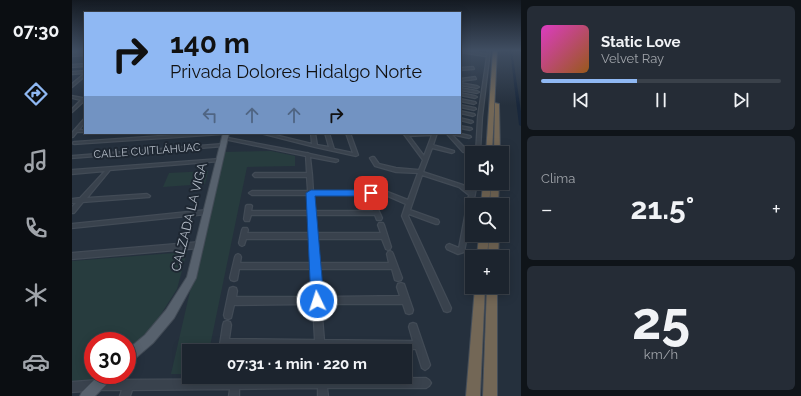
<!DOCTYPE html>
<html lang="es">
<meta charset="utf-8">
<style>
body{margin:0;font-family:Raleway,sans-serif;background:#252c36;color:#f1f3f6;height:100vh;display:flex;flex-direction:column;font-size:15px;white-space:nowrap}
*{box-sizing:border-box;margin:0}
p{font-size:13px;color:#a0a4aa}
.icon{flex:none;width:22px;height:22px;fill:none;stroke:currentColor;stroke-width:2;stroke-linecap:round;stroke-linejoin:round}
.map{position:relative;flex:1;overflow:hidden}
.details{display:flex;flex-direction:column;gap:6px;padding:6px;background:#0f1419;width:280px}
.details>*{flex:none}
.banner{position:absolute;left:12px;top:12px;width:377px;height:122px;border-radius:0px;box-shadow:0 2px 10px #0003,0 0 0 1px #3a414a;background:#8fb8f3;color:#111;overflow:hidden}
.tools{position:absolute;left:393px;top:146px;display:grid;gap:8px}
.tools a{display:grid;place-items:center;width:44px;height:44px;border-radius:0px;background:#1c242e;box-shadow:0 2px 10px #0003,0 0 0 1px #3a414a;font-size:20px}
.speed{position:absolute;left:12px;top:332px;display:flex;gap:8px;font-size:20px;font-weight:700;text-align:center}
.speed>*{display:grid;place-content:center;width:52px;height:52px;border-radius:50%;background:#1c242e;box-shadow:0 2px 10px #0003,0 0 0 1px #3a414a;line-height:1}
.speed .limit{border:6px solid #d22;background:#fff;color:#111}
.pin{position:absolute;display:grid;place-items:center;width:34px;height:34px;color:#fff;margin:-17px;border-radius:8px;box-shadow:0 2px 6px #0006}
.me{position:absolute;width:44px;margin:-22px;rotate:356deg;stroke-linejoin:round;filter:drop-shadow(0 0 3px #0008)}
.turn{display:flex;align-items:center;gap:14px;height:84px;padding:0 20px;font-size:18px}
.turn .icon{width:52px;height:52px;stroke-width:2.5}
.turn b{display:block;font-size:28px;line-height:34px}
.lanes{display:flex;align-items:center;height:38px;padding:0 20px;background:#0003;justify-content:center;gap:20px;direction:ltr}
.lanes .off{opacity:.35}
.big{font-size:30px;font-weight:700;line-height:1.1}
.details .tile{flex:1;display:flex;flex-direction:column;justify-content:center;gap:6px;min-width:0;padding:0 14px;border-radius:6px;background:#252c36}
.details .dial{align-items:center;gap:0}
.dial b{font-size:52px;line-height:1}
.song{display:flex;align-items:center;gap:12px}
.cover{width:48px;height:48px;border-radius:6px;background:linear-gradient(135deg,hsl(310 70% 55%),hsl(30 70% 35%))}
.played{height:4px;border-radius:2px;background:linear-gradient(90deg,#8fb8f3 40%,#3a414a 40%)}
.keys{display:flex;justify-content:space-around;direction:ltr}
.heat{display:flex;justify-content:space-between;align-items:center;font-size:22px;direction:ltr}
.trip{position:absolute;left:110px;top:344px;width:230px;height:40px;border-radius:0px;background:#1c242e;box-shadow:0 2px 10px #0003,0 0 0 1px #3a414a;font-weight:700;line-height:40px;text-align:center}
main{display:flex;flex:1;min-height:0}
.tab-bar{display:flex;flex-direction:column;width:72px;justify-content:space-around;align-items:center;background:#0b0e12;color:#a0a4aa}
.tab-bar .icon{width:28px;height:28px}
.tab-bar .active{color:#8fb8f3}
.tab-bar b{font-size:18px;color:#f1f3f6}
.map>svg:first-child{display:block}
.green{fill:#273c3e}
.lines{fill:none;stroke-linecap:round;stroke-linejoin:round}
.canal{fill:#19273b;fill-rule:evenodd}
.minor-casing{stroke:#424b56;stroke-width:2.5}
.major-casing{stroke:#424b56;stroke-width:2}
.highway-casing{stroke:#444d58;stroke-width:2}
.minor{fill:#39424d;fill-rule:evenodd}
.major{fill:#57616d;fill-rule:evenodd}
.highway{fill:#736756;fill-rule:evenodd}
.route{fill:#1a73e8;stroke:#114b97}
.labels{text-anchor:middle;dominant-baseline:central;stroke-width:4;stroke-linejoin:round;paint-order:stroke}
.street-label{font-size:11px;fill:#b5bdc8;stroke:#1e2732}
.near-street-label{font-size:13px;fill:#b5bdc8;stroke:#1e2732}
</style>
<main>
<nav class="tab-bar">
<b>07:30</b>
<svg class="icon active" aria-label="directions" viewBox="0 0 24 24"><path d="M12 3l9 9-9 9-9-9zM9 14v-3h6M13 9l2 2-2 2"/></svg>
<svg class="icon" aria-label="music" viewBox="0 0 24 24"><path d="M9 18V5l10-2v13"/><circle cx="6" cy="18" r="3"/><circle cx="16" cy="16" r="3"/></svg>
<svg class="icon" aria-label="phone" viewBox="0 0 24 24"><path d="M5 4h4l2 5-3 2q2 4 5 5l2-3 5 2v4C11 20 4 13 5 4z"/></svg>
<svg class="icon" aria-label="climate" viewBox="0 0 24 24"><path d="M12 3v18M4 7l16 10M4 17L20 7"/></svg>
<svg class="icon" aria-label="car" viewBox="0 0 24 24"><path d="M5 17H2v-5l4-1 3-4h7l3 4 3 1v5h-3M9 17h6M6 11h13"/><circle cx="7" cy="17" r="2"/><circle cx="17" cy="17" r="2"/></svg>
</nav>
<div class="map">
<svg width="449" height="396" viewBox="0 0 449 396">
<rect width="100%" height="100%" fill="#25303d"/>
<!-- green -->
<g class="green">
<polygon points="199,151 223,156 223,166 175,167 137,351 117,351 117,374 99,374 150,152"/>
<polygon points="136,171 133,184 91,187 97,173"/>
<polygon points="115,252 105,289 77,333 55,352 55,341 21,341 21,375 28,375 22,381 0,383 0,261"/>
</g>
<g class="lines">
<!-- canal -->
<polygon class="canal" points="438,50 440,50 449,112 449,126 447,125"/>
<!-- minor casing -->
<g class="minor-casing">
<g id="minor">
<polygon points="388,50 413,54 414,55 413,56 388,52"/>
<polygon points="416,50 418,50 410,117 408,153 404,153 406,117"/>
<polygon points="13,53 13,55 0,56 0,54"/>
<polygon points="13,64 13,66 0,67 0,65"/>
<polygon points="401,67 402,69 388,70 388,68"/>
<polygon points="13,71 13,73 0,74 0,72"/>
<polygon points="12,74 13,74 13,76 0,87 0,84"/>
<polygon points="403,77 404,79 388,81 388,79"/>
<polygon points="388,83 405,86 407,87 405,88 388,85"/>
<polygon points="388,88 405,91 407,92 405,93 388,90"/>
<polygon points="388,93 403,96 405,97 403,98 388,95"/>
<polygon points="0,96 11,98 13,97 13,101 12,101 0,112 0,109 9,100 0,98"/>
<polygon points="388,99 403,102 404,103 402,104 388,101"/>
<polygon points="388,105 403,108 404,109 402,110 388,107"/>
<polygon points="388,111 402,114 403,115 401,116 388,113"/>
<polygon points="388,118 400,121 401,122 399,123 388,120"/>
<polygon points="12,119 13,119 13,122 7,130 13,130 13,132 5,132 1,137 0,137 0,133"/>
<polygon points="388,126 399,128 400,129 398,130 388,128"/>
<polygon points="133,133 153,133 151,134 2,144 0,143 2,142"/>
<polygon points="188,133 195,133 240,144 239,133 243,133 245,145 257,147 253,133 257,133 262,149 281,153 274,133 278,133 286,155 284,156 243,147"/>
<path d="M331,133L336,134L365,133L361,145L382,151V152L380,153L360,148L351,172L391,185L398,190L400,182V183H405L392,252L386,254L375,249L374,247L375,245L377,244L387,248L397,195L387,187L350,175L338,210L366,220L367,222L366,224H364L337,214L336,216L379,308L378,311L375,312L372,311L330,216L334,204L309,193L308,192L309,191H313L336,200L346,173L324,172L303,166L298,158L300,157H302L307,164L324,168L347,170L351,160ZM360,135L352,156L337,136Z"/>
<polygon points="374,133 385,133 398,136 399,137 397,138 379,134 395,150 395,152 391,152"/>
<polygon points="151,137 234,153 236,153 238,154 266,160 266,161 264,162 238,157 240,175 241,191 296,191 295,188 296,187 300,187 303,198 300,200 298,199 297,195 241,195 242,211 301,211 300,208 301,207 305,207 310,218 309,220 305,220 303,215 243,215 244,233 309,233 306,225 307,223 311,223 312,225 319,247 318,249 316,250 314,249 310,239 244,239 246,263 317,263 315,254 316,252 318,251 320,252 321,254 330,278 329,280 326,281 323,280 320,269 247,269 249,297 328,296 325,287 326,284 329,283 332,284 341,310 340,313 337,314 334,313 331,304 249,304 252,340 341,341 337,327 338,324 341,323 344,324 358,365 356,368 353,370 350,368 344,349 252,348 252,351 244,351 243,348 156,347 155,351 147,351 151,325 152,322 155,321 158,322 159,325 157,339 243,340 241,304 162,305 159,318 156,319 153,318 152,315 157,291 158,288 161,287 164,288 165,291 164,297 241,297 239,269 167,269 165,280 162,281 159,280 158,278 163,257 164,255 166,254 168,255 169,257 168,263 239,263 238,239 174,239 172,245 170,246 168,245 167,243 170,230 171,228 175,228 176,230 175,233 238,233 237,215 179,215 177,221 173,221 172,219 174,206 175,205 179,205 180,206 179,211 237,211 236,195 180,195 177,193 180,191 236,191 235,177 183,177 181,175 183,173 235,173 234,156 152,139 150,138"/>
<polygon points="151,144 153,145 153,146 0,158 0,156"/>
<polygon points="147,159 149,159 149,161 38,170 15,198 75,194 78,196 77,197 11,202 2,213 0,213 0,207 4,203 0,203 0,199 8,198 33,171 0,174 0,170"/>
<polygon points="135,210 137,210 138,212 137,214 135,214 0,228 0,224"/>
<polygon points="128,242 130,243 131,245 130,247 128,248 0,259 0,253"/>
<polygon points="245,377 255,377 255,379 354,378 357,380 359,383 357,386 354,388 255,388 256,396 246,396 246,388 167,389 167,396 157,396 158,389 60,390 58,396 48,396 50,390 26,390 0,392 0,382 26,380 245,379"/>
</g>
</g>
<!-- major casing -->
<g class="major-casing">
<g id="major">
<polygon points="8,50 13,50 13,51 0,53 0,51"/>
<polygon points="151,133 157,133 124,278 102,318 81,343 59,362 55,364 55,350 73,335 94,310 115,277"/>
<polygon points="27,375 42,375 40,379 23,396 8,396 10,392"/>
</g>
</g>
<!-- highway casing -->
<g class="highway-casing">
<g id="highway">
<polygon points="421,50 425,50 420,153 414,153"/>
<polygon points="423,103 427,104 428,153 422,153"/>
<polygon points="411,183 419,183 417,205 409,205"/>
<polygon points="419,183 427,183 426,205 418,205"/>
<polygon points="407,235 417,235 415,257 405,257"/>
<polygon points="417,235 427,235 426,257 416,257"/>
<polygon points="403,287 413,287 408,396 394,396"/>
<polygon points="415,287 425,287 425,396 411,396"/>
</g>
</g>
<!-- minor -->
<use href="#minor" class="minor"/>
<!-- major -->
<use href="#major" class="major"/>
<!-- highway -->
<use href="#highway" class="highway"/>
</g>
<!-- sky -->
<linearGradient id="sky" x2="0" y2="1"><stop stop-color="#141a22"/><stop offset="0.48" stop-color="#404e62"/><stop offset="1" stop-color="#404e62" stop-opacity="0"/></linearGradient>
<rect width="449" height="105" fill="url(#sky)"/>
<!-- route -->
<polygon class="route" points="239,190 299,190 303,193 299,196 243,196 252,301 250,306 245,307 241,306 239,301 234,193"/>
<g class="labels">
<!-- street labels -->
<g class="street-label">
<text transform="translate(75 151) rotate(-4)">CALLE CUITLÁHUAC</text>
</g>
<!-- near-street labels -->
<g class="near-street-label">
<text transform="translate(117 217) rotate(-76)">CALZADA LA VIGA</text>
</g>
</g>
</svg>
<div class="tools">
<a><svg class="icon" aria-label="sound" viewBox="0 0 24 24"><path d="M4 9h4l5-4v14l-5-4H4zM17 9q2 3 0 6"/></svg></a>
<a><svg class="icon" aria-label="search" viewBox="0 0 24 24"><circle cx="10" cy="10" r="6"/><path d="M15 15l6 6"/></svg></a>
<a>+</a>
</div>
<div class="speed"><div class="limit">30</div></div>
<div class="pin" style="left:299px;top:193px;background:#d93025"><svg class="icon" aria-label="arrive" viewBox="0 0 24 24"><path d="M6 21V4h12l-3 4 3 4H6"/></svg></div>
<svg class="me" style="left:245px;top:301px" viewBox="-20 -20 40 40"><circle r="17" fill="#1a73e8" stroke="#fff" stroke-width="3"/><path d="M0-11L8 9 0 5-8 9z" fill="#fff"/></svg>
<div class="trip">07:31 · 1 min · 220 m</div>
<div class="banner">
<div class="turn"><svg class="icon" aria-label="right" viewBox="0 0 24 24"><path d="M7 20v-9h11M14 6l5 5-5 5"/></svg><div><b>140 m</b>Privada Dolores Hidalgo Norte</div></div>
<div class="lanes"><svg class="icon off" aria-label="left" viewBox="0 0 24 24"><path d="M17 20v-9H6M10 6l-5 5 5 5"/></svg><svg class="icon off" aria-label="ahead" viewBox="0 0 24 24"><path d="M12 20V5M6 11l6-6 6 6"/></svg><svg class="icon off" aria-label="ahead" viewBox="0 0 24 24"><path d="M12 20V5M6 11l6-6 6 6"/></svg><svg class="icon" aria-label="right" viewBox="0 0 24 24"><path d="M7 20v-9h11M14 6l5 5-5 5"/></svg></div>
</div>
</div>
<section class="details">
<div class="tile">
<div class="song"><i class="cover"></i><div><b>Static Love</b><p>Velvet Ray</p></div></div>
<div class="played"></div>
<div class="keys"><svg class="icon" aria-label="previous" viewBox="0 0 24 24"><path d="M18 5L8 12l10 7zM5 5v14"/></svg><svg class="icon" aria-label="pause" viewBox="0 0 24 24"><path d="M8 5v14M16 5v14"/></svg><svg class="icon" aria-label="next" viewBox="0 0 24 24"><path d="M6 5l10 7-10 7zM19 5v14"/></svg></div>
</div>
<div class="tile"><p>Clima</p>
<div class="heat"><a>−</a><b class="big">21.5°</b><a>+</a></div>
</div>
<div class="tile dial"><b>25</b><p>km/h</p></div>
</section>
</main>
